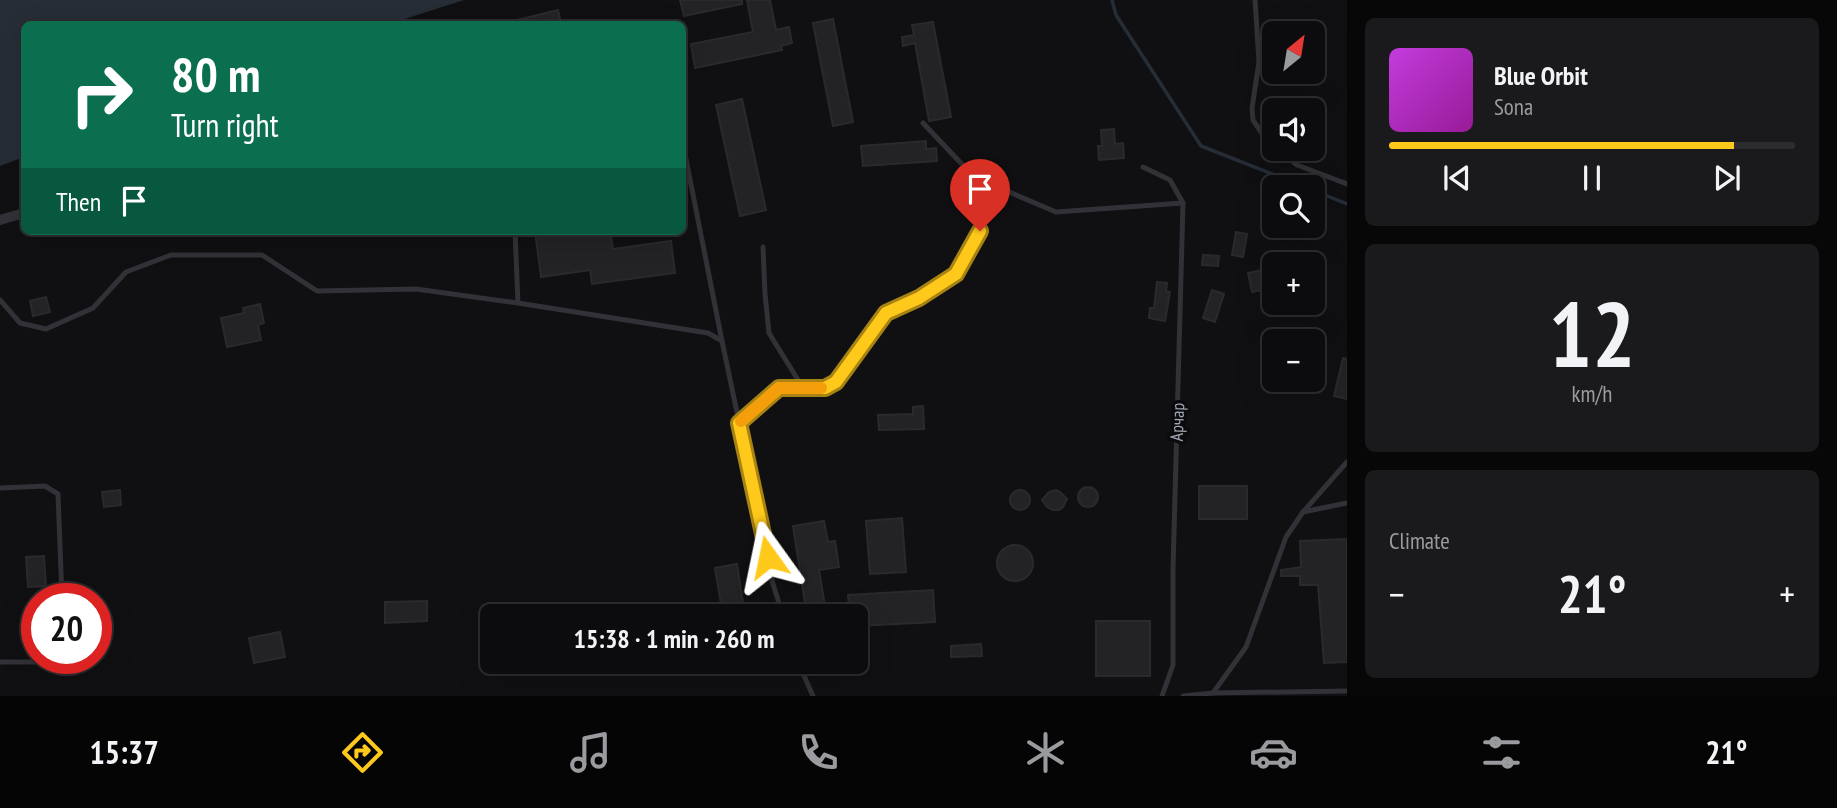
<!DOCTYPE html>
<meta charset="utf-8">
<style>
body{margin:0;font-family:"PT Sans Narrow",sans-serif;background:#1a1a1c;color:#f1f3f6;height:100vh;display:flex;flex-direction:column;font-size:26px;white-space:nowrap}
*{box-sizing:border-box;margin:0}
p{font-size:23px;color:#9a9b9e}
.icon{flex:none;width:38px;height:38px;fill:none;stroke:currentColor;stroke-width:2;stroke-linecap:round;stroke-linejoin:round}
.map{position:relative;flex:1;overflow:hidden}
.details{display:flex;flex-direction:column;gap:18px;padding:18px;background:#070708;width:490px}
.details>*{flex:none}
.top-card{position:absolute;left:21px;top:21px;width:665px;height:214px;border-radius:10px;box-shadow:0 7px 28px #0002,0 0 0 2px #2c2c2e;background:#0b6e4f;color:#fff;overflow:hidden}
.needle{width:46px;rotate:30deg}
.fabs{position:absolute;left:1262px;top:21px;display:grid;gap:14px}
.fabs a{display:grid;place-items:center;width:63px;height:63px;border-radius:10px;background:#0c0c0e;box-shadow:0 7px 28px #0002,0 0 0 2px #2c2c2e;font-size:35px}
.speed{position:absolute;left:21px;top:583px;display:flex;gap:14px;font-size:35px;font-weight:700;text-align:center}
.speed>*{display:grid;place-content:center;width:91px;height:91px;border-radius:50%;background:#0c0c0e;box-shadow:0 7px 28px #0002,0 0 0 2px #2c2c2e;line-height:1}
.speed .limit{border:10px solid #d22;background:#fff;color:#111}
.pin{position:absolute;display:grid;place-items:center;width:60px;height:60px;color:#fff;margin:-72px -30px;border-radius:50% 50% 50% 0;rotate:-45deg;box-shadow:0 0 7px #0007}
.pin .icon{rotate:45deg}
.me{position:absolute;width:77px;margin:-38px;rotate:348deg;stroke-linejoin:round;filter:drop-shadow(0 0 5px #0008)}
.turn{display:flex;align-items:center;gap:24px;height:147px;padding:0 35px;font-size:32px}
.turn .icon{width:91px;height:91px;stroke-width:2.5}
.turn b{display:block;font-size:49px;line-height:60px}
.then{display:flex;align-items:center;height:66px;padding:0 35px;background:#0003;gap:14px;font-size:26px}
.big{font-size:52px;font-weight:800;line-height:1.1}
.details .widget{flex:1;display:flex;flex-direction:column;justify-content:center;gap:10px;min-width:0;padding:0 24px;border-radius:10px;background:#1a1a1c}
.details .dial{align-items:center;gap:0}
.dial b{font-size:91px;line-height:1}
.song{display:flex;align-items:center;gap:21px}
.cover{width:84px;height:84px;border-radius:10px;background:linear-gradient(135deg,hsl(290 70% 55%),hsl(300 70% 35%))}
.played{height:7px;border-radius:4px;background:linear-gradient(90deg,#ffc91b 85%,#2c2c2e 85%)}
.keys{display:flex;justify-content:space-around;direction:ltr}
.heat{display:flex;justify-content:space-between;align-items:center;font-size:38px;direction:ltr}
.trip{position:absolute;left:480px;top:604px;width:388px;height:70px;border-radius:10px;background:#0c0c0e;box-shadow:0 7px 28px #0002,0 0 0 2px #2c2c2e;font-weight:800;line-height:70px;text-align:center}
.tab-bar{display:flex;height:112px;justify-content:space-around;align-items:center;background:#050506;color:#9a9b9e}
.tab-bar .icon{width:49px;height:49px}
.tab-bar .active{color:#ffc91b}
.tab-bar b{font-size:32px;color:#f1f3f6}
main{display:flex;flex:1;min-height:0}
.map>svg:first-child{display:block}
.water{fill:#262d36}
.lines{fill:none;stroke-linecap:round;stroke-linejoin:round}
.stream{stroke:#262d36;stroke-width:3.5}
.building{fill:#232326;stroke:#2a2a2e;stroke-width:2}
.service{stroke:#313137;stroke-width:5}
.minor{stroke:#313137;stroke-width:10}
.route-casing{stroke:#a68312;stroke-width:18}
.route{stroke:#ffc91b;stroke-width:12}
.slow{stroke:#f59e0b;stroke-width:12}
.labels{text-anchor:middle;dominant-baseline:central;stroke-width:7;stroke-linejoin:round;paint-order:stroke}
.street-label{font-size:18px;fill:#a0a4b4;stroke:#0b0b0d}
</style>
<main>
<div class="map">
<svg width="1347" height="696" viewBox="0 0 1347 696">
<rect width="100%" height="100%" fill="#101012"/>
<!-- water -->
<polygon class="water" points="0,0 464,0 389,24 24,24 24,157 0,166"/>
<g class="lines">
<!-- stream -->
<g class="stream">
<polyline points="1112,0 1116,15 1201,146 1305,187"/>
<polyline points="1312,190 1347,204"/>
</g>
</g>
<!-- building -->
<g class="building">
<polygon points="680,0 742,0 742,4 684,16"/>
<polygon points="747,0 770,0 776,30 789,27 792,43 781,46 782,50 695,68 691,44 753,32"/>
<polygon points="558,10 561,23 554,24 514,24 513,21"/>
<polygon points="833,19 853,122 833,126 813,23"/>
<polygon points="933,22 951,117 929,121 915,43 903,46 902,37 914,35 912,25"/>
<polygon points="742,99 766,210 740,216 716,105"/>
<polygon points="1114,129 1115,144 1123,143 1124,158 1099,160 1098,146 1102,146 1101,130"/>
<polygon points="926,141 926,149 936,148 937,161 863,166 861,146"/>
<polygon points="535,231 610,231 613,249 671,241 675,273 592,284 590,270 541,277"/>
<polygon points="1236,232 1247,234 1243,257 1232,255"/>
<polygon points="1203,255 1219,256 1218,266 1202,265"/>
<polygon points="1262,270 1266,289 1252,292 1248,273"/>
<polygon points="1157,282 1167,283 1166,291 1170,292 1165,321 1149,318 1150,308 1154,308"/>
<polygon points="1212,290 1224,294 1215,322 1203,318"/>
<polygon points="46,297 50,312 33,316 30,301"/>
<polygon points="260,304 264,323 258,325 261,340 227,347 221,318 244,313 243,308"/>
<polygon points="1343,358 1347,359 1347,399 1334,396"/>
<polygon points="923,406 924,429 879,430 878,415 913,414 913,407"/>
<rect x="1199" y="486" width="48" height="33"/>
<circle cx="1088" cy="497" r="10"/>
<circle cx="1020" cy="500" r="10"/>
<polygon points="120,490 121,505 104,507 102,492"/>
<polygon points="1056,490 1060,492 1067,499 1063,507 1059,510 1053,510 1047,507 1042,500 1049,492"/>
<polygon points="902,518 906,572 870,574 866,521"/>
<polygon points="824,521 828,542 835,541 839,567 819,570 825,606 820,607 821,616 807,616 793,526"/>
<polygon points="1347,539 1347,662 1324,663 1318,585 1300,585 1300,576 1281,576 1281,570 1301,567 1300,541"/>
<circle cx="1015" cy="563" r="18"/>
<polygon points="44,556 46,586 28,587 26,557"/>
<polygon points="737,564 745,616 723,616 715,568"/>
<polygon points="933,590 935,622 856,626 856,616 850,616 848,595"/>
<polygon points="427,601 427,621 385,623 385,602"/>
<rect x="1096" y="621" width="54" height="55"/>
<polygon points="280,632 285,657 254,663 249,638"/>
<polygon points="981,644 982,656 951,657 951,646"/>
</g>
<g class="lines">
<!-- service -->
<g class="service">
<polyline points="1255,0 1259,62 1252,108 1253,120 1265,138 1274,145"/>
<polyline points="923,123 974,177 1056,212 1183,203"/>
<polyline points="682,139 722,341"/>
<polyline points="1278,149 1297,165 1347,184"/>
<polyline points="1143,167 1170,180 1183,203 1173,569 1173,665 1162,696"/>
<polyline points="515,231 518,303"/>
<polyline points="763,247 765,294 769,333 803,388"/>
<polyline points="0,300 20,323 46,329 93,308 126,272 171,255 262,255 317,291 416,289 518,303 708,333 722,341 773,584 783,616"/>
<polyline points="739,423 779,388 825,388 836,382 886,313 919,298 956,274 980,231 974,177"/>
<polyline points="0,488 45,486 58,494 62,598"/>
<polyline points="1303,512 1347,462"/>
<polyline points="0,662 38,662 46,658"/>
<polyline points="798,662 813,696"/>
<polyline points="1213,693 1347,691"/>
<polyline points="1183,696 1213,693 1246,647 1286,537 1303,512 1347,503"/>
</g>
<!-- minor -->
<polyline class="minor" points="0,220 24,213"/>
</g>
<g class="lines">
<!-- route casing -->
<g class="route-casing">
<polyline id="route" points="768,557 739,423 779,388 825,388 836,382 886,313 919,298 956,274 980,231"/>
</g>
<!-- route -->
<use href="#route" class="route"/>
<!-- slow -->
<polyline class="slow" points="741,421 779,388 821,388"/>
</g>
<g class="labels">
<!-- street labels -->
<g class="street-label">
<text transform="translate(1177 422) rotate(-88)">Арчар</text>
</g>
</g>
</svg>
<div class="fabs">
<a><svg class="needle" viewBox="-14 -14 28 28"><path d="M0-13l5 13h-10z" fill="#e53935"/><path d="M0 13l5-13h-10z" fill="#9a9b9e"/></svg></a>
<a><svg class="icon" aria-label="sound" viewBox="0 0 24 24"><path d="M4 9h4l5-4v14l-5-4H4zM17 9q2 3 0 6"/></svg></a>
<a><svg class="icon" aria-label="search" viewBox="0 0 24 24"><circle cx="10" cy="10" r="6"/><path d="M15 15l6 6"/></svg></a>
<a>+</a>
<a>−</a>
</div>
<div class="speed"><div class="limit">20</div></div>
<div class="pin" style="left:980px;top:231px;background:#d93025"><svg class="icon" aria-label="arrive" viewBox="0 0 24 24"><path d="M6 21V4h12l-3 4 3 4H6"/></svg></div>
<svg class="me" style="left:768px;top:557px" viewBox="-20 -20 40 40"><path d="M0-17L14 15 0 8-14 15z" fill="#ffc91b" stroke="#fff" stroke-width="4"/></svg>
<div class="trip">15:38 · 1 min · 260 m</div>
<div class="top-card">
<div class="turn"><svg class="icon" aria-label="right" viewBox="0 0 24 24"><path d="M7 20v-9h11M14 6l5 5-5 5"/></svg><div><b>80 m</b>Turn right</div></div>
<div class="then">Then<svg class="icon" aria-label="arrive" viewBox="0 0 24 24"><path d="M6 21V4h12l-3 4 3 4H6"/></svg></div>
</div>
</div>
<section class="details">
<div class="widget">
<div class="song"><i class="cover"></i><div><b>Blue Orbit</b><p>Sona</p></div></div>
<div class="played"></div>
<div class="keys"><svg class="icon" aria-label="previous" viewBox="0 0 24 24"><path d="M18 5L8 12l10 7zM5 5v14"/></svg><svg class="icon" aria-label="pause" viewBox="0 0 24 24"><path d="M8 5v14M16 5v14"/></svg><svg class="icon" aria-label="next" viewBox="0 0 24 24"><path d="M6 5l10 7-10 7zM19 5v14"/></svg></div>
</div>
<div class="widget dial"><b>12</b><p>km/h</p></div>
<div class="widget"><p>Climate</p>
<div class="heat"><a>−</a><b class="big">21°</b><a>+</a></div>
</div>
</section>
</main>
<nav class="tab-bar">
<b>15:37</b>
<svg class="icon active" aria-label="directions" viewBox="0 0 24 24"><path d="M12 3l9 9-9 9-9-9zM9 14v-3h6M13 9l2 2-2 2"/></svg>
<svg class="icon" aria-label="music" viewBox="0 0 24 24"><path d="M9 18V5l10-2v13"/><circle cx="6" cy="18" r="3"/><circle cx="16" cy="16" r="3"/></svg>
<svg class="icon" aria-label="phone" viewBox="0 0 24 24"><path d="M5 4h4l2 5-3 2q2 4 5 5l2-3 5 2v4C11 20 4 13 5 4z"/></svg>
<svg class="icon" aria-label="climate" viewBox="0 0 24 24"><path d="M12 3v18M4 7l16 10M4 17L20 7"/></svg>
<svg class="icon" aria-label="car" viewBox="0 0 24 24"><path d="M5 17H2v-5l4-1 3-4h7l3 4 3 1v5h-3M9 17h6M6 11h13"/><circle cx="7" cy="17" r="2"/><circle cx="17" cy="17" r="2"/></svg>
<svg class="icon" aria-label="filters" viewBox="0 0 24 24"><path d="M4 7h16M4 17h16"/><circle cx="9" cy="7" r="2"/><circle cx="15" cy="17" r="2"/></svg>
<b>21°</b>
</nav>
